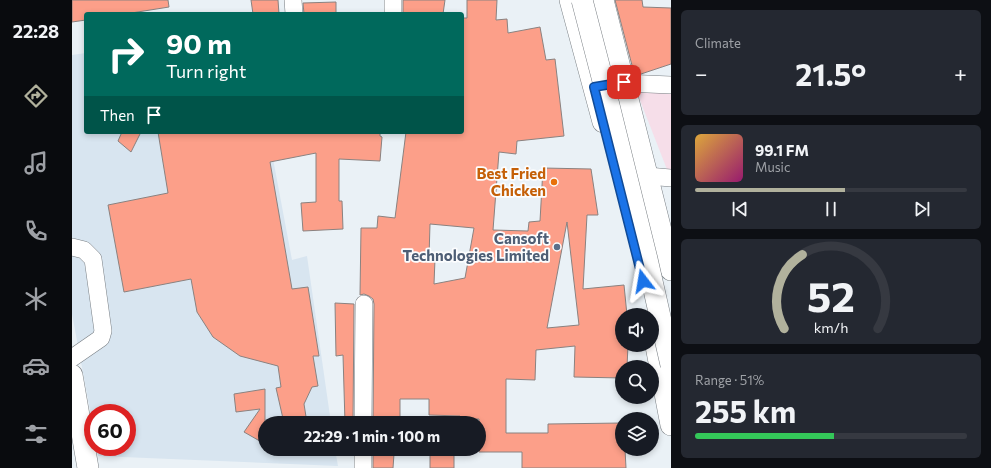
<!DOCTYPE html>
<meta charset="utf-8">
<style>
body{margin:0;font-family:Commissioner,sans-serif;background:#242831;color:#f1f3f6;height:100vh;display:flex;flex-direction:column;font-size:15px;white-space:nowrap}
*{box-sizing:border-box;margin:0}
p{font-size:13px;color:#9ea1a6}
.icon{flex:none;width:22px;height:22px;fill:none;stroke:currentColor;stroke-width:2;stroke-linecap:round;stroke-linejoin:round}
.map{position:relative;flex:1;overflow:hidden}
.side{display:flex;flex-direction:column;gap:10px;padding:10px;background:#0d0f14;width:320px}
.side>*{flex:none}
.guide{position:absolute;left:12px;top:12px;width:380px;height:122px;border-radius:4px;box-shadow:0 2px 6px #0003;background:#00695c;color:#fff;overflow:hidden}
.fabs{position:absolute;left:543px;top:308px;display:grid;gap:8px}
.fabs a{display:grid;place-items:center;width:44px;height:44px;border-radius:50%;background:#171b24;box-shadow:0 2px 6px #0003;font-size:20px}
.speed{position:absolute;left:12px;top:404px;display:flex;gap:8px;font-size:20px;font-weight:700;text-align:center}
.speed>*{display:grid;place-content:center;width:52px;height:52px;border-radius:50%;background:#171b24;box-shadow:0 2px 6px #0003;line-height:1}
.speed .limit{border:6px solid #d22;background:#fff;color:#111}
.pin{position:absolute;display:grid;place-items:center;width:34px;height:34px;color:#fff;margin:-17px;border-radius:8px;box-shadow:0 2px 6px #0006}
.me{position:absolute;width:44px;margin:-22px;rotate:346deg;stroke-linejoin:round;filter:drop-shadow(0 0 3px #0008)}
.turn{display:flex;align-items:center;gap:14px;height:84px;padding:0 16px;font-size:18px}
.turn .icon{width:52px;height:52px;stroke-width:2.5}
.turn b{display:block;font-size:28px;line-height:34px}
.then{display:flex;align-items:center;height:38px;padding:0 16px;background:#0003;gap:8px;font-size:15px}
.big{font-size:30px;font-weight:700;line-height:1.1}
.side .tile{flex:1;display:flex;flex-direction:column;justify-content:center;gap:6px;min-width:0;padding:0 14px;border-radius:6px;background:#242831}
.side .dial{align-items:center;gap:0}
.dial svg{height:104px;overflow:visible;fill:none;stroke:#363941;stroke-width:7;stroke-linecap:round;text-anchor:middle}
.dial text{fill:#f1f3f6;stroke:none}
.song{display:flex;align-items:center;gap:12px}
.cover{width:48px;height:48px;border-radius:6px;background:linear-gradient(135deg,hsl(40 70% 55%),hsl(320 70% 35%))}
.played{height:4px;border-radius:2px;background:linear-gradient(90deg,#b1b19c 55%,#363941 55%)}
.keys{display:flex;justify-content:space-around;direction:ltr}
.heat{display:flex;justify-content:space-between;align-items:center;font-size:22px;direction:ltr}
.charge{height:6px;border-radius:3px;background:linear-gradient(90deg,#34c759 51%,#363941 0)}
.trip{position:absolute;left:186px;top:416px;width:228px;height:40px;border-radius:20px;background:#171b24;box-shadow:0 2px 6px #0003;font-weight:700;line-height:40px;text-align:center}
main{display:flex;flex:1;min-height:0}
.dock{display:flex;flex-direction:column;width:72px;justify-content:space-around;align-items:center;background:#090b0e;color:#9ea1a6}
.dock .icon{width:28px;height:28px}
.dock .active{color:#b1b19c}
.dock b{font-size:18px;color:#f1f3f6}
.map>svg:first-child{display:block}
.built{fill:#d8e5f0}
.education{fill:#f6dee9}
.building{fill:#fc9f89;stroke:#8a8280;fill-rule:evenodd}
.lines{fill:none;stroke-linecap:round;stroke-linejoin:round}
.minor-casing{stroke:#787e83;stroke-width:18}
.major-casing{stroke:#787e83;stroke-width:22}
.minor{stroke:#fff;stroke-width:17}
.major{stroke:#fff;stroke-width:21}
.major-bridge-casing{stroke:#787e83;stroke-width:22;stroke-linecap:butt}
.major-bridge{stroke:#fff;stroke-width:21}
.route-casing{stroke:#114b97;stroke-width:10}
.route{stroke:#1a73e8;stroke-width:7}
.food-dot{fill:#e8710a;stroke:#fcfdfe;stroke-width:1.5}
.service-dot{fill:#5c6f8a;stroke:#fcfdfe;stroke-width:1.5}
.labels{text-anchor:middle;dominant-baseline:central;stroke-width:3.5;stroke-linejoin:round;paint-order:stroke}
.food-label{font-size:15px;font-weight:bold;fill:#c56008;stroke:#fcfdfe;text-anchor:end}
.service-label{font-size:15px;font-weight:bold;fill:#4e5e75;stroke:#fcfdfe;text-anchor:end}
</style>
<main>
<nav class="dock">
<b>22:28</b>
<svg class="icon active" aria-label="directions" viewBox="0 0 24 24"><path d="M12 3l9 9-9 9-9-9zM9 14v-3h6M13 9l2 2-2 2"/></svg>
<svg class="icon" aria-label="music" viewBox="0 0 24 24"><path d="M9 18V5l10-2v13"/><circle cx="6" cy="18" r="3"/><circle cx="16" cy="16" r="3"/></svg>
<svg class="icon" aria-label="phone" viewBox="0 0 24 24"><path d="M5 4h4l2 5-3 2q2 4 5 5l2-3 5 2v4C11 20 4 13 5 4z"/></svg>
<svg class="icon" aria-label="climate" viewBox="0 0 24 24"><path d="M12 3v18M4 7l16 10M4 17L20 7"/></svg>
<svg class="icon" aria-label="car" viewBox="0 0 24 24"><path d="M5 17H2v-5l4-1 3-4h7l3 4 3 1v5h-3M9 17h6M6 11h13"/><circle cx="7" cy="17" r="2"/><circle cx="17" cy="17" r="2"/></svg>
<svg class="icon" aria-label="filters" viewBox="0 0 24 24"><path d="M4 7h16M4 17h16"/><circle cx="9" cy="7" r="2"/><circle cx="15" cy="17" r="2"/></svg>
</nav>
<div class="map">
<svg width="599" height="468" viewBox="0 0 599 468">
<rect width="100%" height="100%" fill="#eaf1f6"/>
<!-- built -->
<polygon class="built" points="14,53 14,132 196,132 220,260 235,256 259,423 193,423 193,449 263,449 266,466 26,456 25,447 55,447 55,413 21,413 21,426 0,314 0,55"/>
<!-- education -->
<polygon class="education" points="564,90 599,90 599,172 596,172"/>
<!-- building -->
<g class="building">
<polygon points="0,0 96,0 97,7 53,14 14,14 14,20 0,22"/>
<polygon points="179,0 206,0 207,14 181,14"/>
<polygon points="331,0 373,0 371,14 331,14"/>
<path d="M395,0H425L424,20L435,19L436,33L468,27L474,60L483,59L492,136L445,141L444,154L427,152L421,230L456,231L457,222L468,221L471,168L519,169L526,215H515L511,289L552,285L555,315H550V345H556L555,367H550V378L502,377L503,346L464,350L463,380L434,379V433H476V424L550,423V449H553L554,468H450V452H407V419H388V416L357,415V399H328V423H301L302,304L301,299L297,296L292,294L288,295L289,228H305L306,216L323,218L334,132H390V18H395ZM495,222L507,325L475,328ZM358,224L402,228L393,278L362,284L363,259L357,258Z"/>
<polygon points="543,0 570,0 571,7 599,8 599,64 569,74 562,73"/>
<polygon points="264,2 264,14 232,14 231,3"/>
<polygon points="50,132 69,132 59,152 46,141"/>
<polygon points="86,132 308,132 308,136 310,137 308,161 267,159 267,201 270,201 271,229 231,231 229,203 244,202 244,153 198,162 220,289 236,287 247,356 241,356 246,386 240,387 232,404 235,423 212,423 204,388 209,387 206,366 168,356 141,337 125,312 119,279 52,292 36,205 96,193"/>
<polygon points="263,303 282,304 281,423 273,423 271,355 264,356"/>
<polygon points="193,389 193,444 172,432 188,409 164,412 162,394"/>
<rect x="358" y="449" width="24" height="19"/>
<polygon points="301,454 322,454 321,468 301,468"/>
</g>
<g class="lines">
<!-- minor casing -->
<g class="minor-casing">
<g id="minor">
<polyline points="221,0 222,14"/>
<polyline points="321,14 321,0"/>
<polyline points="552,83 599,85"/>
<polyline points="576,176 599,178"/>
<polyline points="0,247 12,250 21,259 31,331 29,338 0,358"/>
<polyline points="291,423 292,304"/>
<polyline points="291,468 291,449"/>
</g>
</g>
<!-- major casing -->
<g class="major-casing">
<g id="major">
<polyline points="498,0 531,122"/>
<polyline points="531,0 599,270"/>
<polyline points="580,325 599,425"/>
<polyline points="0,375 16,468"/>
</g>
</g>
<!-- minor -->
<use href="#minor" class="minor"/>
<!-- major -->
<use href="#major" class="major"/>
<!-- major-bridge casing -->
<g class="major-bridge-casing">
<polyline id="major-bridge" points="510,0 530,77 575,259 599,365"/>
</g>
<!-- major-bridge -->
<use href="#major-bridge" class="major-bridge"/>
</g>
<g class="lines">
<!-- route casing -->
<g class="route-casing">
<polyline id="route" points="552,82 522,87 571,281"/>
</g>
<!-- route -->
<use href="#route" class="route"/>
</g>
<!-- markers -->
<circle class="food-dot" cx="482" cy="182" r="4"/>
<circle class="service-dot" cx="485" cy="247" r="4"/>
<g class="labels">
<!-- food labels -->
<g class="food-label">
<text x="474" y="173">Best Fried<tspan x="474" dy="17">Chicken</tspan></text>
</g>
<!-- service labels -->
<g class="service-label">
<text x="477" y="238">Cansoft<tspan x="477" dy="17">Technologies Limited</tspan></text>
</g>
</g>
</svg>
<div class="fabs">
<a><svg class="icon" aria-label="sound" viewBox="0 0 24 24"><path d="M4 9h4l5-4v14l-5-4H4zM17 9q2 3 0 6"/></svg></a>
<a><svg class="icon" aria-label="search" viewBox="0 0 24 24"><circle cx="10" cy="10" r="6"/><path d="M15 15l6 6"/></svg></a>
<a><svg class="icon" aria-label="layers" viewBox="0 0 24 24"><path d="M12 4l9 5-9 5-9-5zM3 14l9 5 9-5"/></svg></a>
</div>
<div class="speed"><div class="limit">60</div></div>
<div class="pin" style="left:552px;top:82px;background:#d93025"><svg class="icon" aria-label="arrive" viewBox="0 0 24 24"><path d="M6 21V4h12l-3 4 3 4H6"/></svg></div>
<svg class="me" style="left:571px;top:281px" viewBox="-20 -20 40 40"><path d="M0-17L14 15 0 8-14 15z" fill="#1a73e8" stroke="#fff" stroke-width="4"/></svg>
<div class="trip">22:29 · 1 min · 100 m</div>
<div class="guide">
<div class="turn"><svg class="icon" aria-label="right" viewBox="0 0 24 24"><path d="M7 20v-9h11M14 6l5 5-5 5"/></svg><div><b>90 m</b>Turn right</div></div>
<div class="then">Then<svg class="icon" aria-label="arrive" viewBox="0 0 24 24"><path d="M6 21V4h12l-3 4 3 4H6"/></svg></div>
</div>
</div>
<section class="side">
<div class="tile"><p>Climate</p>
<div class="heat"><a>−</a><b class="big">21.5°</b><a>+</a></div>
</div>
<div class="tile">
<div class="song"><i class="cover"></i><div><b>99.1 FM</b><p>Music</p></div></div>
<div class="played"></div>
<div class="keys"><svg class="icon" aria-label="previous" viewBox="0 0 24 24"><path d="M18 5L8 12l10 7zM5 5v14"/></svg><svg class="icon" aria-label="pause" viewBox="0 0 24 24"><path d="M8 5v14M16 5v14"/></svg><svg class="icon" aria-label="next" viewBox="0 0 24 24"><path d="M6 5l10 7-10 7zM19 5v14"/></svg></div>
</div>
<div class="tile dial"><svg viewBox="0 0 100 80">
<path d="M14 69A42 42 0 1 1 86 69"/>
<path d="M14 69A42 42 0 0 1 28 12" stroke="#b1b19c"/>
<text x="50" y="56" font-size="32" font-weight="700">52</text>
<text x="50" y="72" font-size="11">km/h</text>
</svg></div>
<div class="tile"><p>Range · 51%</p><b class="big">255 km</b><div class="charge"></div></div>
</section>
</main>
